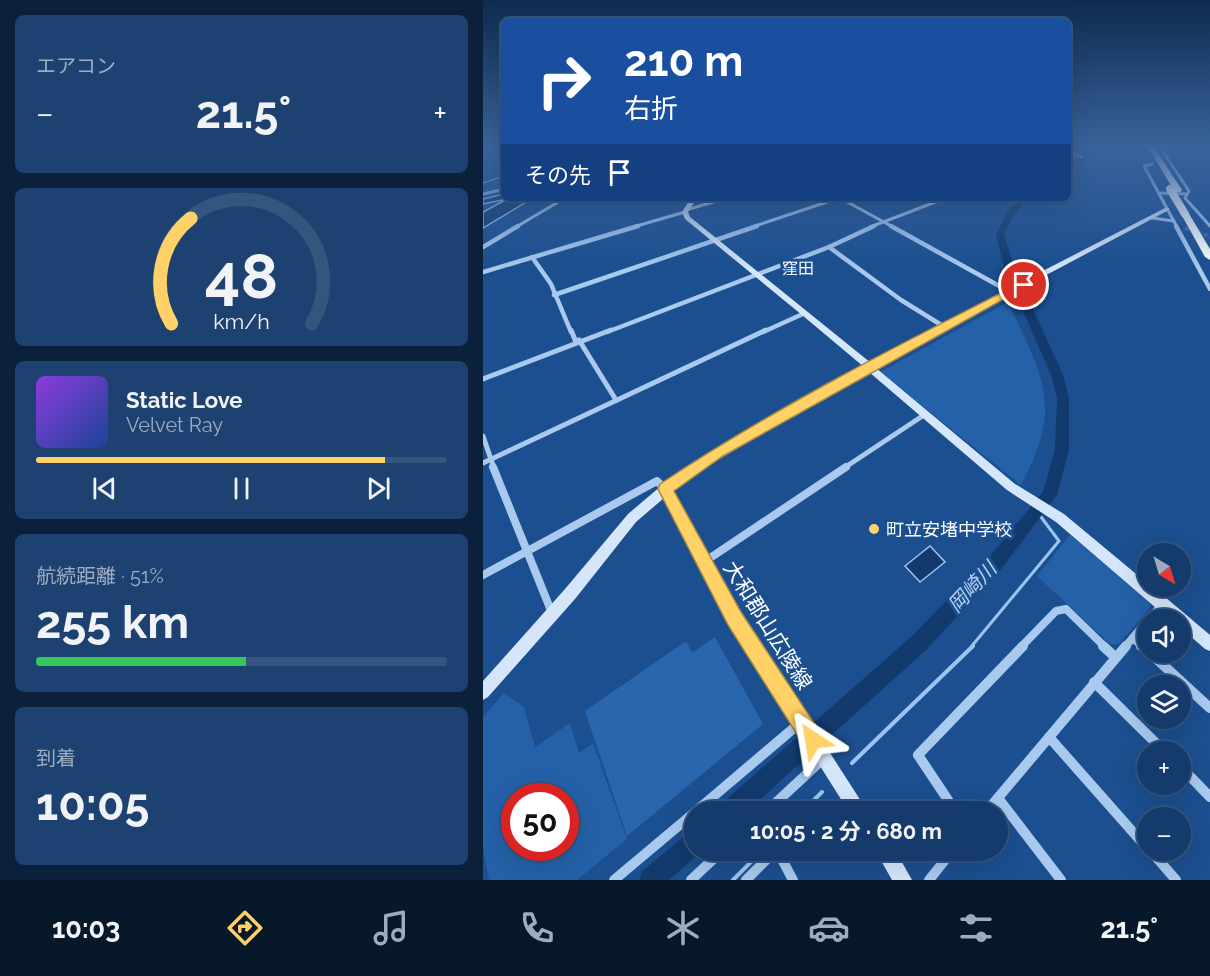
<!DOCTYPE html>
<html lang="ja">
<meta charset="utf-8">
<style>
body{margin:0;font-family:Raleway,"Noto Sans JP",sans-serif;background:#1d4271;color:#f1f3f6;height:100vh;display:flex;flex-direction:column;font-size:22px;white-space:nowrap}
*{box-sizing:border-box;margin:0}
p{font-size:20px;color:#9dadc1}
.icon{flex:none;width:33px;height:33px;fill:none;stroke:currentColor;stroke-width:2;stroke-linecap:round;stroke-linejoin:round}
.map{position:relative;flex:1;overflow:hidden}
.side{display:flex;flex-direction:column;gap:15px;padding:15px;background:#0b203b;width:483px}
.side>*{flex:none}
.guide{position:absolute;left:18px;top:18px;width:570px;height:183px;border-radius:9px;box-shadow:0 6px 24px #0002,0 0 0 2px #33557e;background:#1a4fa0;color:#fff;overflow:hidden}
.needle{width:39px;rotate:142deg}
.fabs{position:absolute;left:654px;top:543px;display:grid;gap:12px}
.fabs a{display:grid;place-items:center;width:54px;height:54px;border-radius:50%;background:#143b6b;box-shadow:0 6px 24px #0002,0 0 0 2px #33557e;font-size:30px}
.speed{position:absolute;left:18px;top:783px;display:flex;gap:12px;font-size:30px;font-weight:700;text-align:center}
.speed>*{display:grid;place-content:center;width:78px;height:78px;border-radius:50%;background:#143b6b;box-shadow:0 6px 24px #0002,0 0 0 2px #33557e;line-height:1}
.speed .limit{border:9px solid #d22;background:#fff;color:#111}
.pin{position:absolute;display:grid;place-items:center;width:51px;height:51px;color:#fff;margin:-26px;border:3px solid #fff;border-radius:50%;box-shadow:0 2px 6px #0007}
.me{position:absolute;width:66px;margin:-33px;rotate:327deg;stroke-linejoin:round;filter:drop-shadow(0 0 4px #0008)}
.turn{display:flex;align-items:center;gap:21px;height:126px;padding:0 24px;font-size:27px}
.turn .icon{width:78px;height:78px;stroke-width:2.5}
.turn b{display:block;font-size:42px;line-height:51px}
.then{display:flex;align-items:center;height:57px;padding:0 24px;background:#0003;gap:12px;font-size:22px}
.big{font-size:45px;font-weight:700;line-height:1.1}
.side .widget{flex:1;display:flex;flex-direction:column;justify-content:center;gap:9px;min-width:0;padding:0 21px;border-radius:9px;background:#1d4271}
.side .dial{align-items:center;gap:0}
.dial svg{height:156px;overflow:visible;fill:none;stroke:#33557e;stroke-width:7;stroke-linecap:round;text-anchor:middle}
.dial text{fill:#f1f3f6;stroke:none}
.song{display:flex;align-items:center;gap:18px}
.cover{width:72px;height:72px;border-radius:9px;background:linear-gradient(135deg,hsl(270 70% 55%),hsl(220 70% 35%))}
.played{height:6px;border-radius:3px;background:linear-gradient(90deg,#ffd166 85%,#33557e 85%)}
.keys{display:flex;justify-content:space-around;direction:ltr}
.heat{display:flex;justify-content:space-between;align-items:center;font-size:33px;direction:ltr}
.charge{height:9px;border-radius:4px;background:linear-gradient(90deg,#34c759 51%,#33557e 0)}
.trip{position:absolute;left:201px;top:801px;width:324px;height:60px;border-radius:30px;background:#143b6b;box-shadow:0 6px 24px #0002,0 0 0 2px #33557e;font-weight:700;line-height:60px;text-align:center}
.menu{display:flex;height:96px;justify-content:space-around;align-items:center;background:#08182b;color:#9dadc1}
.menu .icon{width:42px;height:42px}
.menu .on{color:#ffd166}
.menu b{font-size:27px;color:#f1f3f6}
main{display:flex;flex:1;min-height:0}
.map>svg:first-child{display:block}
.green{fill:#2461a8;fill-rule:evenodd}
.water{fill:#123a6d;stroke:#9cc4f0;stroke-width:1.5}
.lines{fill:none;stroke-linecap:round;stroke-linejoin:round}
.stream-far2{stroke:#9cc4f0;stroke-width:1.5}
.stream-far1{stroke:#9cc4f0;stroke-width:3}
.stream{stroke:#9cc4f0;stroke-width:4}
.river{fill:#123a6d;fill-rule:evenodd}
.building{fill:#2a66ad}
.street-tunnel-far1{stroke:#3d69a0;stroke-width:3;stroke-dasharray:3 1.5;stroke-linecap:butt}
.street-tunnel{stroke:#3d69a0;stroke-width:4.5;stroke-dasharray:4.5 2;stroke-linecap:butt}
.street-far4{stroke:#a9c9ee;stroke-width:3}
.street-far3{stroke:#a9c9ee;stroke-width:4.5}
.street-far2{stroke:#a9c9ee;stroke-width:5}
.street-far1{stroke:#a9c9ee;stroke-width:8}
.street{stroke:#a9c9ee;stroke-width:10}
.secondary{fill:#d6e6fa;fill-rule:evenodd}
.highway{fill:#fff;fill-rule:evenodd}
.highway-bridge{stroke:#fff;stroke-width:8}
.route{fill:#ffd166;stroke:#a68842;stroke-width:1.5}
.poi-dot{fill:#ffd166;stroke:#1b4f8f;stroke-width:2}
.labels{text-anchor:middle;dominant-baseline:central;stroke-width:6;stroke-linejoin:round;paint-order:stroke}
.far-neighbourhood-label{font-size:16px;fill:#fff;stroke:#1b4f8f}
.poi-label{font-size:18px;fill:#fff;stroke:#1b4f8f;text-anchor:start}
.water-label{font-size:20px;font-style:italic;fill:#b5d3f5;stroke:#1b4f8f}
.near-street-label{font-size:21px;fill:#fff;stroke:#1b4f8f}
</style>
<main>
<section class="side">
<div class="widget"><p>エアコン</p>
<div class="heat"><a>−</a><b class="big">21.5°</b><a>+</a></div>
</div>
<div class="widget dial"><svg viewBox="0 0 100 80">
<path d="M14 69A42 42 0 1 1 86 69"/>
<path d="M14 69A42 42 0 0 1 24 15" stroke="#ffd166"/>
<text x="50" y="56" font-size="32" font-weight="700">48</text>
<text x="50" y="72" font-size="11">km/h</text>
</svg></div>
<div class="widget">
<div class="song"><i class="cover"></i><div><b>Static Love</b><p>Velvet Ray</p></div></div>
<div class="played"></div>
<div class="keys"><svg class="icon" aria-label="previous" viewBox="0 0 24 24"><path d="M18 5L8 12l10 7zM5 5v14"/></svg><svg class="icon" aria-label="pause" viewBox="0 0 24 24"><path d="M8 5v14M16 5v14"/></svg><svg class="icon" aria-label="next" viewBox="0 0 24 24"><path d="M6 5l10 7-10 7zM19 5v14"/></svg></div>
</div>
<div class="widget"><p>航続距離 · 51%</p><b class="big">255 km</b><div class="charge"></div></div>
<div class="widget"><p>到着</p><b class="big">10:05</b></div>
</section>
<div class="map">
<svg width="727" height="880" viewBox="0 0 727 880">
<rect width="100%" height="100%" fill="#1b4f8f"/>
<!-- green -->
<g class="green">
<path d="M525,302C560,377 581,407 538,485L397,372Z"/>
<polygon points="587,535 667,601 668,606 636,644 627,644 554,576"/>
<path d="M21,693L41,707L52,747L87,723L96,753L110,743L144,839L94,880H6L0,848V717ZM32,796H82V848H32Z"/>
</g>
<!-- water -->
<g class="water">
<polygon points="21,194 21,198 50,198 0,228 0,212 24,199 0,204 0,199"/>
<polygon points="447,546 462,562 437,582 422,566"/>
</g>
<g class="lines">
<!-- stream-far2 -->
<polyline class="stream-far2" points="0,183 21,176"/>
<!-- stream-far1 -->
<polyline class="stream-far1" points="488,647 576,541 555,513"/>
<!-- stream -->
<g class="stream">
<polyline points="369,763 490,646"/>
<polyline points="319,812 339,792"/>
<polyline points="250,880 280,850"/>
</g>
<!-- river -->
<g class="river">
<polygon points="615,147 622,147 585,171 585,166"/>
<polygon points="537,198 545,198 532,213 521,234 531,267 580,375 586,398 586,449 574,495 519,568 442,651 263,812 235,812 238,804 428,637 507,556 560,492 572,449 574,398 568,375 521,267 513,234 524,212"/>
<polygon points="212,831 212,850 220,850 186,880 156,880 159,871 204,834"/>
</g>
</g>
<!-- building -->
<polygon class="building" points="232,637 280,724 144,836 102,711 203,641 209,653"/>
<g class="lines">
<!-- street-tunnel-far1 -->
<polyline class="street-tunnel-far1" points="669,164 680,159"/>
<!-- street-tunnel -->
<polyline class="street-tunnel" points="702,228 727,237"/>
<!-- street-far4 -->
<g class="street-far4">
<polyline points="677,147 706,191 702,198 727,226"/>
<polyline points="585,153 599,157"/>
<polyline points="669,164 661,166 694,227"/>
<polyline points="677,193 704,194"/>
<polyline points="0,194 21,189"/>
<polyline points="357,198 410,227"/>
<polyline points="203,210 244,198"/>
<polyline points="669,218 691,221"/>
<polyline points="33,227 82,198"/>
<polyline points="150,227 202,212"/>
<polyline points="269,227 356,198"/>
<polyline points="387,227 463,198"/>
</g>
<!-- street-far3 -->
<g class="street-far3">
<polyline points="408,226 527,292"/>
<polyline points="693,226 727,289"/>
<polyline points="0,247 35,226"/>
<polyline points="346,247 418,300 460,326"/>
<polyline points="49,257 68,284 88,332"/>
<polyline points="0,272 155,226"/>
<polyline points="71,295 274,226"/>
<polyline points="124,332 346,247 391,226"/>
<polyline points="280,332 322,313"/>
</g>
<!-- street-far2 -->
<g class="street-far2">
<polyline points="88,330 93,342"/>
<polyline points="96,340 133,400"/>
<polyline points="0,379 128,330"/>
<polyline points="0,436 11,468"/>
<polyline points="0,463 283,330"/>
<polyline points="361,468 441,415"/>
</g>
<!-- street-far1 -->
<g class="street-far1">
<polyline points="10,467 69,613"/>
<polyline points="221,562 363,467"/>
<polyline points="0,575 174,481 182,489"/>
<polyline points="666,620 679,604"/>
<polyline points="650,638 660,647"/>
<polyline points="538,647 573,611 583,609 622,647"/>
<polyline points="642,647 664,621"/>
</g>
<!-- street -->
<g class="street">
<polyline points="620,646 632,657"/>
<polyline points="658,646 664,651"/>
<polyline points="666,652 727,708"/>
<polyline points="611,682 682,752"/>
<polyline points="566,737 664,848"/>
<polyline points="698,767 727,797"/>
<polyline points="515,798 578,880"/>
<polyline points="212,812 318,722"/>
<polyline points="283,812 341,758"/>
<polyline points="473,812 435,755 540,646"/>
<polyline points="503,812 643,646"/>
<polyline points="294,850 310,880"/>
<polyline points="667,850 693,880"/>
<polyline points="131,880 212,812"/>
<polyline points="208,880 240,850"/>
<polyline points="263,880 293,850"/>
<polyline points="446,880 470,850"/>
</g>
<!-- secondary -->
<g class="secondary">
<polygon points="208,198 214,198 205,212 207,217 388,363 457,324 682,208 686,208 686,210 463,328 393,368 532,484 581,514 664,583 664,586 669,586 727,635 727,651 722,649 698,628 698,620 687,620 573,522 524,490 386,372 202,479 189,491 257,613 385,812 366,812 247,623 181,498 153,522 92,599 5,697 0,700 0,681 82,589 145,514 178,486 194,473 381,367 319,315 202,219 199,212"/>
<polygon points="392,850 412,850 429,880 409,880"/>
</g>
<!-- highway -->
<g class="highway">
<polygon points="665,147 671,147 699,190 698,192 692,192"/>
<polygon points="699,212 705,212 727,249 727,260 722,257 698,214"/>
</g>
<!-- highway-bridge -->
<polyline class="highway-bridge" points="687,189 702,214"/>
</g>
<!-- sky -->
<linearGradient id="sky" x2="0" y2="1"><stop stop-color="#0f2b4f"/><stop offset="0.54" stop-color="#39639b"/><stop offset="1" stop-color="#39639b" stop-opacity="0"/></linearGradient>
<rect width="727" height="270" fill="url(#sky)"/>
<!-- route -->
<path class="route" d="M538,283L546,285L240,456L191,491L258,612L337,732L340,740L337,747L330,750L322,747L245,625L175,489L177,484C291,408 415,345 538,283Z"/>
<!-- markers -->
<circle class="poi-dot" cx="391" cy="529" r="6"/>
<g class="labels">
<!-- far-neighbourhood labels -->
<g class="far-neighbourhood-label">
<text x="315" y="268">窪田</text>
</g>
<!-- poi labels -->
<g class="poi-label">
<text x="403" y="529">町立安堵中学校</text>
</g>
<!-- water labels -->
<g class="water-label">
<text transform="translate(489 587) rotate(-47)">岡崎川</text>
</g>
<!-- near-street labels -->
<g class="near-street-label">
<text transform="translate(285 625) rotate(58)">大和郡山広陵線</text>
</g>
</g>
</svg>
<div class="fabs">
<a><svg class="needle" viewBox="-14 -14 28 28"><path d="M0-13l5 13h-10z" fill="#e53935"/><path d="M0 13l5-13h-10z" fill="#9dadc1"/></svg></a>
<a><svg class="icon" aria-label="sound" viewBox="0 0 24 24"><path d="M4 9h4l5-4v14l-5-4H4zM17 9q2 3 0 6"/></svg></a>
<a><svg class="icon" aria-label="layers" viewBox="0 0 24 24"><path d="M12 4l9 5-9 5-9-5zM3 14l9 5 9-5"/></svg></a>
<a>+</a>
<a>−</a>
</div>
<div class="speed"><div class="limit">50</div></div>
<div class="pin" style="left:541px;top:285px;background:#d93025"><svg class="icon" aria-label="arrive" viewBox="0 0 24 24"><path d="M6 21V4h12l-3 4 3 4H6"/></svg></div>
<svg class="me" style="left:330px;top:740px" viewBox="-20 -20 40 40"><path d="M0-17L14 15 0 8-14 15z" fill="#ffd166" stroke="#fff" stroke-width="4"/></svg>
<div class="trip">10:05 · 2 分 · 680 m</div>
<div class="guide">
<div class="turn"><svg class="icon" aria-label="right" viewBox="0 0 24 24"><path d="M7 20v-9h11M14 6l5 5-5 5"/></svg><div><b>210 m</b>右折</div></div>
<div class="then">その先<svg class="icon" aria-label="arrive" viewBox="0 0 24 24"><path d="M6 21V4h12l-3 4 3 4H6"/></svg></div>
</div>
</div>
</main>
<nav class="menu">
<b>10:03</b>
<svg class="icon on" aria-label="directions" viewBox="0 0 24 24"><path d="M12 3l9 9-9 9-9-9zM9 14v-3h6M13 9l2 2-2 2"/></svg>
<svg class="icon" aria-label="music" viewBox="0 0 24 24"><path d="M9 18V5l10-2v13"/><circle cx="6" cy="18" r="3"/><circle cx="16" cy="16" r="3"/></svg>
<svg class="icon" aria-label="phone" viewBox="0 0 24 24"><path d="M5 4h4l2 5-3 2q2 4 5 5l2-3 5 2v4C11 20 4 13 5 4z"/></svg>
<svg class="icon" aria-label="climate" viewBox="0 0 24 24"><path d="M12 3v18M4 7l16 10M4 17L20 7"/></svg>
<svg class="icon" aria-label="car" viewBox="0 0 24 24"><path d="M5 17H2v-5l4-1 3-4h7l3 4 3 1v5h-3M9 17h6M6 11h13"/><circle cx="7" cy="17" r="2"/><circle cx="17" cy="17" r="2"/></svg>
<svg class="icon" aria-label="filters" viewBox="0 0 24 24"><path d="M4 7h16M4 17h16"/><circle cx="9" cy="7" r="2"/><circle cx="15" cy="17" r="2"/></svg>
<b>21.5°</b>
</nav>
